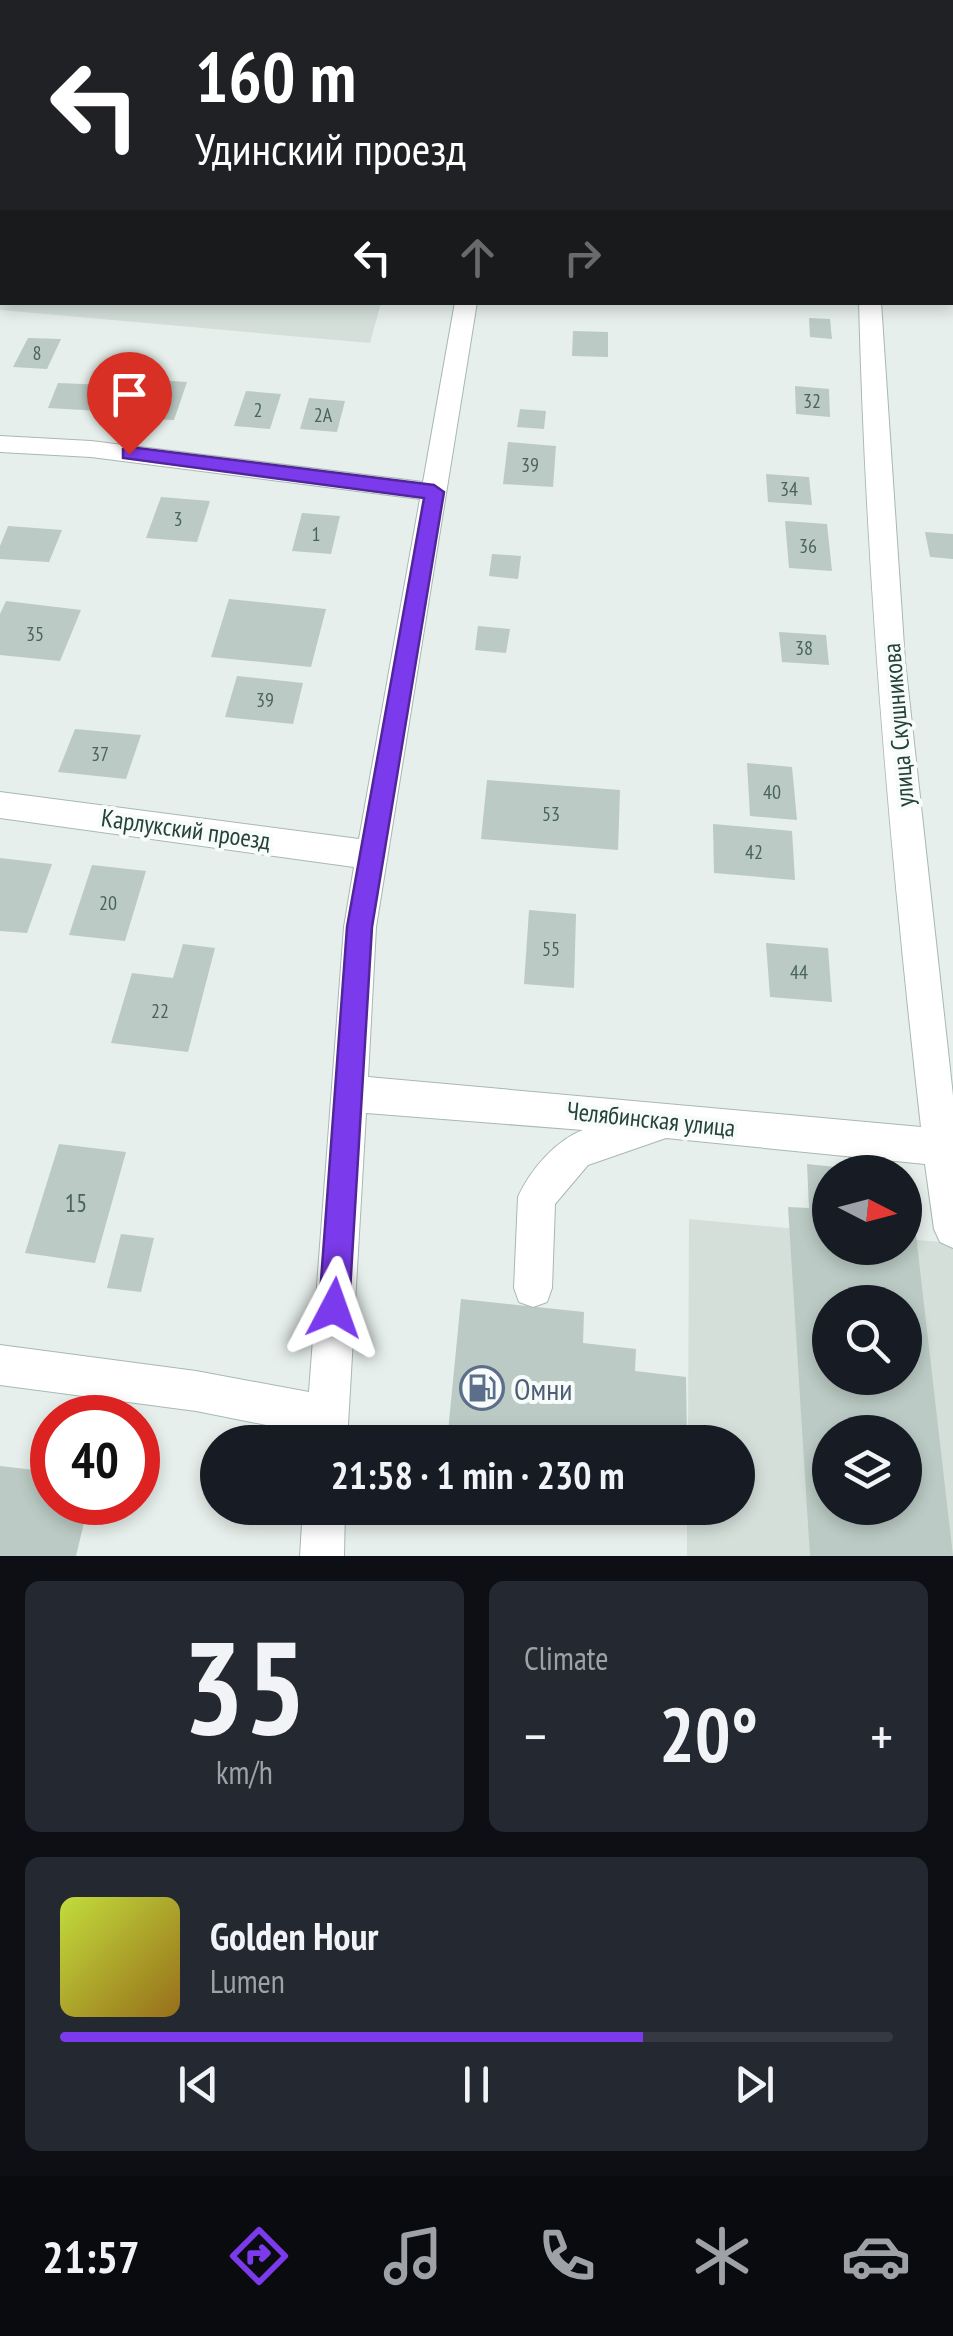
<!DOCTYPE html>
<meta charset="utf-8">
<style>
body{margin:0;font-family:"PT Sans Narrow",sans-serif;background:#242831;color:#f1f3f6;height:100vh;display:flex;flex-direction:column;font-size:38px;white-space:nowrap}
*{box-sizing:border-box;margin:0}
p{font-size:32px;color:#9ea1a6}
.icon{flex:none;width:55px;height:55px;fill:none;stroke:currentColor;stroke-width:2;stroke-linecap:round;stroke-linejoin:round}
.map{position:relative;height:1556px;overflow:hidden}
.drawer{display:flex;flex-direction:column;gap:25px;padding:25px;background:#0d0f14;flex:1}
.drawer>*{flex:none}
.top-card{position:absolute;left:0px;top:0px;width:955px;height:305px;box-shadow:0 5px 15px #0003;background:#202124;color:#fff;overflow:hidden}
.needle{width:65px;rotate:96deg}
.fabs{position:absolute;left:812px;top:1155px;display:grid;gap:20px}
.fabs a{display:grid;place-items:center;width:110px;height:110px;border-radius:50%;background:#171b24;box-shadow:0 5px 15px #0003;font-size:50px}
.speed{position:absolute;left:30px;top:1395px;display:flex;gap:20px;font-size:50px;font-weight:700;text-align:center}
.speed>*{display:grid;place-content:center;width:130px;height:130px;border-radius:50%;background:#171b24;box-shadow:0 5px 15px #0003;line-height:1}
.speed .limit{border:15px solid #d22;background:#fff;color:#111}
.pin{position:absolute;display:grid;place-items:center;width:85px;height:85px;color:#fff;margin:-102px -42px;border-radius:50% 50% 50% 0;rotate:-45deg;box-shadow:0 0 10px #0007}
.pin .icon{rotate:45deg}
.me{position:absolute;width:110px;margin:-55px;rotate:4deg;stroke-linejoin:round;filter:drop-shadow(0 0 8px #0008)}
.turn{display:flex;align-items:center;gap:35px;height:210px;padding:0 30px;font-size:45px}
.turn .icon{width:130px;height:130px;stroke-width:2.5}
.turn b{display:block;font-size:70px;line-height:85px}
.lanes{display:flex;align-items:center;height:95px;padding:0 30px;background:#0003;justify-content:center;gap:50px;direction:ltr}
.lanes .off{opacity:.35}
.big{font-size:75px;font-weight:700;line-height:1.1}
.drawer .widget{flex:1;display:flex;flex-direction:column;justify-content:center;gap:15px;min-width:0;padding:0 35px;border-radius:15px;background:#242831}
.drawer .dial{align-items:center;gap:0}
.dial b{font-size:130px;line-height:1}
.song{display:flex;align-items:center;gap:30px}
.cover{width:120px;height:120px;border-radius:15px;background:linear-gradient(135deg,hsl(70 70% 55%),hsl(40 70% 35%))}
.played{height:10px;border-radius:5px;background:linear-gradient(90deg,#7c3aed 70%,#363941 70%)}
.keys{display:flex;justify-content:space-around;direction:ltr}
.heat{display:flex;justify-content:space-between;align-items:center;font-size:55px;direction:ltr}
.drawer .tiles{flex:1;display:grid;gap:25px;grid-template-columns:1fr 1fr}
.widget:last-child{grid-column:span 2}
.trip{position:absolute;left:200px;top:1425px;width:555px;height:100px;border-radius:50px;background:#171b24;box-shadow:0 5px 15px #0003;font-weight:700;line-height:100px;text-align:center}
.tabs{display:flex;height:160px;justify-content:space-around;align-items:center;background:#090b0e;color:#9ea1a6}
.tabs .icon{width:70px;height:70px}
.tabs .current{color:#7c3aed}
.tabs b{font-size:45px;color:#f1f3f6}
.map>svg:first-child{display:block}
.built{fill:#d4dfda;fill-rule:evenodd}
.building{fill:#bbcac4;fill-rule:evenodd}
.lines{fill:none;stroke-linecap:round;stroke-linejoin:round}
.minor-casing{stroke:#a8b8b2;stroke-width:2}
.minor{fill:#fff;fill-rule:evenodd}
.route{fill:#7c3aed;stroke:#51269a;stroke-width:2.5}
.labels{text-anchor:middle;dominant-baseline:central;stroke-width:8;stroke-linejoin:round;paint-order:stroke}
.number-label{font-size:20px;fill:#4a645c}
.street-label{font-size:25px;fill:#24423a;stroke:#f7fbf9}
.near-number-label{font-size:25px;fill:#4a645c}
.near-service-label{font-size:30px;fill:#4e5e75;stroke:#f7fbf9;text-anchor:start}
</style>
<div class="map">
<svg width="953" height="1556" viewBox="0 0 953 1556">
<rect width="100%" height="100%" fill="#e6efeb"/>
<!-- built -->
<g class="built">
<polygon points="0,0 401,2 2,2 2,302 381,303 370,343 0,310"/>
<path d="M689,1219L830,1232V1248H905V1239L953,1243V1556H687V1508H738V1442H688ZM830,1302H905V1378H830ZM830,1432H905V1508H830Z"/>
</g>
<!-- building -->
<g class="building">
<polygon points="809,318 830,319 832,339 810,337"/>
<polygon points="573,331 608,332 608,357 572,356"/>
<polygon points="28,338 61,339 47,369 13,367"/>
<polygon points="142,379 187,382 174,420 127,418"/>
<polygon points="58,383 109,385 100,411 48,408"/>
<polygon points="795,386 829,389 830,417 796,414"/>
<polygon points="246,391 281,394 270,429 234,426"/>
<polygon points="309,398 345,401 337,432 300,429"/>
<polygon points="520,409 546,411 544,429 517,427"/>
<polygon points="508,442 556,446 553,487 503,484"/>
<polygon points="766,474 809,477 812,505 768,502"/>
<polygon points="161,497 210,501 197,542 146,538"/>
<polygon points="302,513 340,516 331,554 292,551"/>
<polygon points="785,521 827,524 832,571 789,568"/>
<polygon points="8,526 62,530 49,562 0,559 0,546"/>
<polygon points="925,532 953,534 953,559 930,557"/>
<polygon points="492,554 521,556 518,579 489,576"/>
<polygon points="229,599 326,609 311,667 211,657"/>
<polygon points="6,601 81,610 60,661 0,655 0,614"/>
<polygon points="478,626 510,629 506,653 475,650"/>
<polygon points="779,632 826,635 829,665 782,662"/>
<polygon points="237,676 303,683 293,724 225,717"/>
<polygon points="75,729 141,735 126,779 58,772"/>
<polygon points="747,763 792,767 797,820 750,816"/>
<polygon points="487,780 620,790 618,850 481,839"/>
<polygon points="713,824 792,831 795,880 714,873"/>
<polygon points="0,858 52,864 27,933 0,931"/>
<polygon points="92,865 146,871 125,941 69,935"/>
<polygon points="529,910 576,914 574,988 524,984"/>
<polygon points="766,943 828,948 832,1002 770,997"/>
<polygon points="183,944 215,948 188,1052 111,1043 132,973 173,978"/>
<polygon points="59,1144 126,1152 95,1263 25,1253"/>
<path d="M807,1164L863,1170L830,1172V1248H905V1174H909L953,1556H810L788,1207L809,1208ZM830,1302H905V1378H830ZM830,1432H905V1508H830Z"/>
<polygon points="121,1234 154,1238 141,1292 107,1288"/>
<polygon points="461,1299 584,1312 583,1343 636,1349 635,1371 686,1377 687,1442 635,1442 635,1433 585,1428 584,1442 447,1442"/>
<polygon points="0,1466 52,1472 52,1502 89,1502 76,1556 0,1556"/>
</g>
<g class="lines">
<!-- minor casing -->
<g class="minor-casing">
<g id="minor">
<polygon points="212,0 245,0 246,2 214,2"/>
<rect x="482" y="0" width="16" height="2"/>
<rect x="858" y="0" width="16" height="2"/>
<path d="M455,302H477L376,927L368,1077L921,1127C890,853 866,578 859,302H881L905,661L953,1096V1248L940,1242L934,1229L925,1164L666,1138L588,1165L555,1204L552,1288L547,1302L533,1307L519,1302L514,1288L518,1197C530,1170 556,1140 583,1130L366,1113L347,1442H305L306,1433L196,1411L0,1385V1345L196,1371L309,1392L344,927L354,867L0,818V792L359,839L420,499L91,457L0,452V436L91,441L423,482Z"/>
<polygon points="303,1508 345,1508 344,1556 300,1556"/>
</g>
</g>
<!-- minor -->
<use href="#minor" class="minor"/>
</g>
<!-- route -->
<polygon class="route" points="129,447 434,485 444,492 372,927 349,1308 345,1319 334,1323 323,1319 319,1308 347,927 424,498 123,458 123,449"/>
<!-- icons -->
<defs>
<g id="fuel-ring" transform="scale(2.25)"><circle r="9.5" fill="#f7fbf9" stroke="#5c6f8a" stroke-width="1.5"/><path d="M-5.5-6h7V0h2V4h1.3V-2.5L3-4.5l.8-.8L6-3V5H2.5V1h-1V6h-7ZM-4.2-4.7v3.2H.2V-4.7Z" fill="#5c6f8a"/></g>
</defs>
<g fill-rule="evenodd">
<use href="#fuel-ring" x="482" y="1388"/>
</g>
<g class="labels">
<!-- number labels -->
<g class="number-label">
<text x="37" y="353">8</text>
<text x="812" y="401">32</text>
<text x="258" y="410">2</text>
<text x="323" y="415">2А</text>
<text x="530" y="465">39</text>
<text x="789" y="489">34</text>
<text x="178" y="519">3</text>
<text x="316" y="534">1</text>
<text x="808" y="546">36</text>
<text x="35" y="634">35</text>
<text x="804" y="648">38</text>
<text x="265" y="700">39</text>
<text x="100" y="754">37</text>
<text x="772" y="792">40</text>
<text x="551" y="814">53</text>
<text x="754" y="852">42</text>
<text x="108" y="903">20</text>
<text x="551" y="949">55</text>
<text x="799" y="972">44</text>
<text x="160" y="1011">22</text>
</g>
<!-- street labels -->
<g class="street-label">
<text transform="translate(898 725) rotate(-95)">улица Скушникова</text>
<text transform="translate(186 829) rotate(8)">Карлукский проезд</text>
<text transform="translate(651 1119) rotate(6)">Челябинская улица</text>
</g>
<!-- near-number labels -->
<g class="near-number-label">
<text x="76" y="1203">15</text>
</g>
<!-- near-service labels -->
<g class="near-service-label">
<text x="514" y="1388">Омни</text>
</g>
</g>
</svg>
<div class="fabs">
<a><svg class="needle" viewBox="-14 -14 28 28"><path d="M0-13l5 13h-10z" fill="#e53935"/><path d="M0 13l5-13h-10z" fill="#9ea1a6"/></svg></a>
<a><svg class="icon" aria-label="search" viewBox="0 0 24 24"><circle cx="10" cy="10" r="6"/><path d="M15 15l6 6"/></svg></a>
<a><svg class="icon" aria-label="layers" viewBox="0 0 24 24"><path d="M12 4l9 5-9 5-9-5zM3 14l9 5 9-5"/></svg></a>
</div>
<div class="speed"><div class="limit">40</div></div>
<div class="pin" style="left:129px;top:454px;background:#d93025"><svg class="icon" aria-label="arrive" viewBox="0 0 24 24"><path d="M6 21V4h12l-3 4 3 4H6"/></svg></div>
<svg class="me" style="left:334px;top:1308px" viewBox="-20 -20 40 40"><path d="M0-17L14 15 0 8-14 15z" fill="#7c3aed" stroke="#fff" stroke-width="4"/></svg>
<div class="trip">21:58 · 1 min · 230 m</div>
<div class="top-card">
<div class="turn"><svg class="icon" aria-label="left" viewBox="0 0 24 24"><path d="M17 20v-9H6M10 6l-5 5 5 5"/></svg><div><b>160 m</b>Удинский проезд</div></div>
<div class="lanes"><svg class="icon" aria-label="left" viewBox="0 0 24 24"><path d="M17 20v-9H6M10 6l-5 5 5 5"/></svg><svg class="icon off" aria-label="ahead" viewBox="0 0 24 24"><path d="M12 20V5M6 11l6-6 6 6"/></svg><svg class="icon off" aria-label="right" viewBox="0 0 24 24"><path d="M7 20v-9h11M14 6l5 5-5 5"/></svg></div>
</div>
</div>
<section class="drawer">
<div class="tiles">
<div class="widget dial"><b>35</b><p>km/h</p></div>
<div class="widget"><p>Climate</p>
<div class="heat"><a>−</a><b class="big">20°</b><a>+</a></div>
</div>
<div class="widget">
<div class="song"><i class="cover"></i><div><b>Golden Hour</b><p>Lumen</p></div></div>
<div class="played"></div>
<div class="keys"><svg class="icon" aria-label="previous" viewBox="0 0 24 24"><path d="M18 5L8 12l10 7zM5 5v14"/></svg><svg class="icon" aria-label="pause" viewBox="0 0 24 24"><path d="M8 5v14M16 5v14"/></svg><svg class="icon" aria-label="next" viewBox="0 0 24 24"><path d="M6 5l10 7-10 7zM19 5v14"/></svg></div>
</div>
</div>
</section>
<nav class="tabs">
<b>21:57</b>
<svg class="icon current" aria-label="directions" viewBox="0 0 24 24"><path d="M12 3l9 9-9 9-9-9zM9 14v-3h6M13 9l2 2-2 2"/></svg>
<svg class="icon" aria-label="music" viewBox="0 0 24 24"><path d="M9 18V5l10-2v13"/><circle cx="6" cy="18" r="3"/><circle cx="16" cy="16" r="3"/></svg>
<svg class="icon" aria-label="phone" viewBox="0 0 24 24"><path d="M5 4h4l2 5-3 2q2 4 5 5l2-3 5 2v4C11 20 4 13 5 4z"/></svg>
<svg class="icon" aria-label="climate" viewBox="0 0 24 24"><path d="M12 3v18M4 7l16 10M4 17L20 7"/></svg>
<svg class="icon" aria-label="car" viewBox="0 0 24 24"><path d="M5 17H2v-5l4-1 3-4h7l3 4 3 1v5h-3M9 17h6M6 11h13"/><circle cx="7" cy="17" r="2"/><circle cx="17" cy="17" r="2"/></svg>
</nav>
